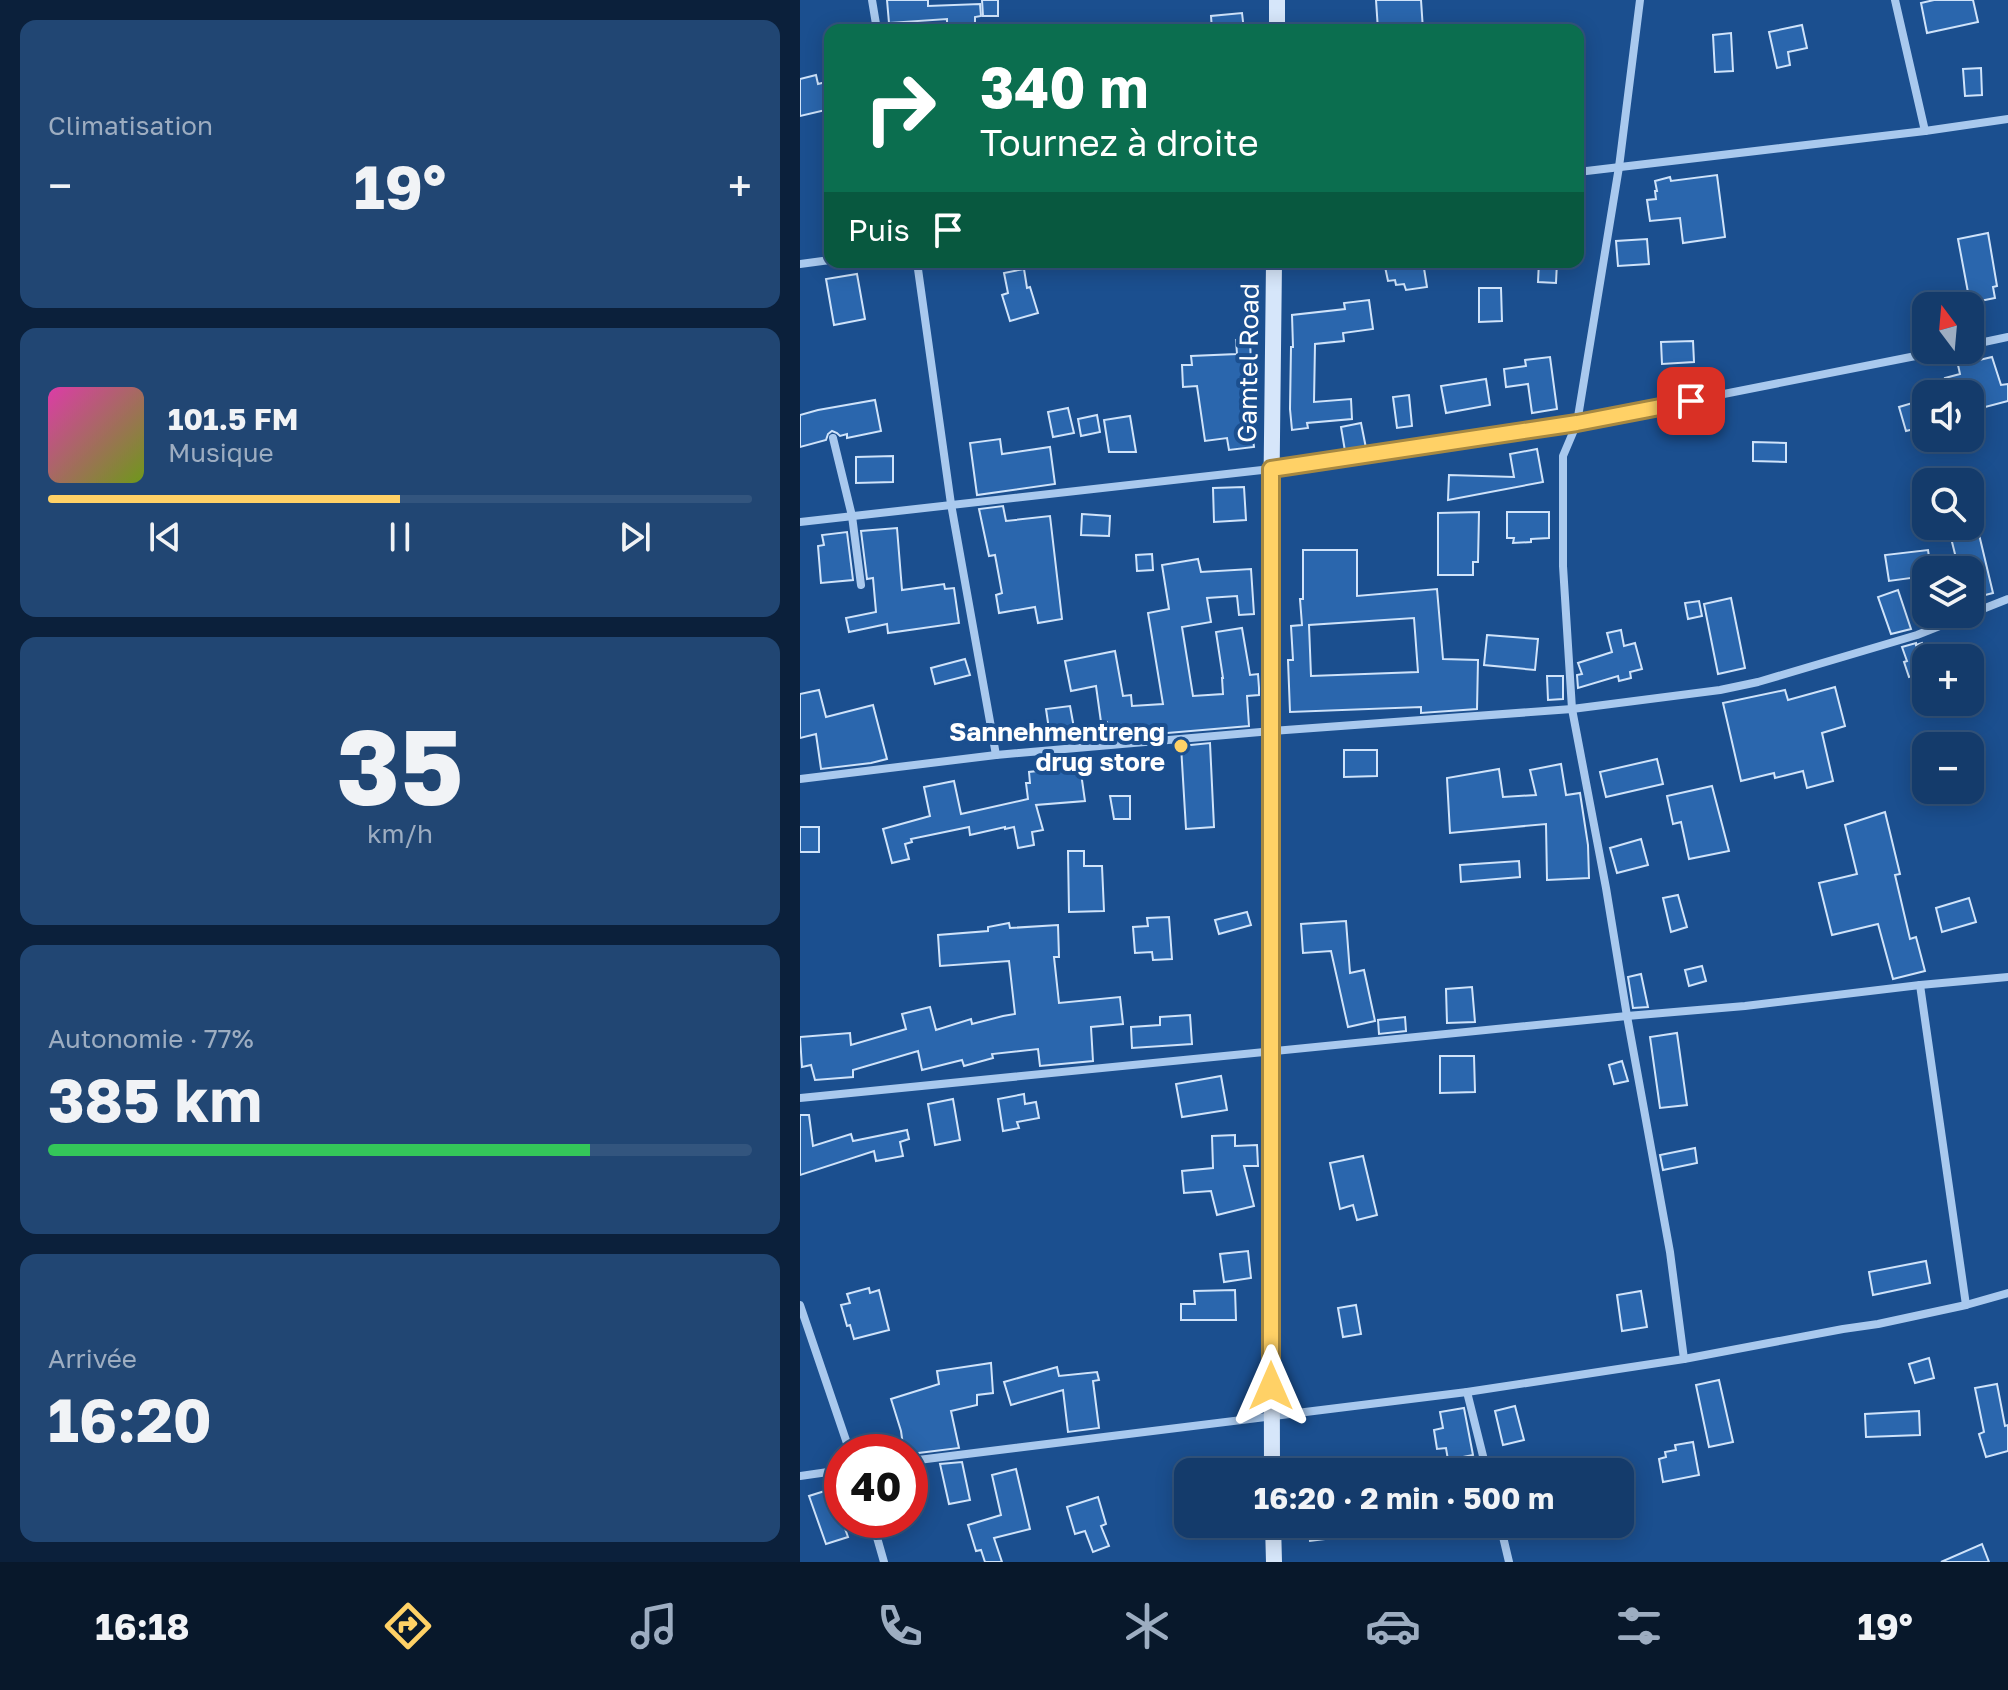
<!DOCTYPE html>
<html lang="fr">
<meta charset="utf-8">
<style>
body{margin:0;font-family:"Golos Text",sans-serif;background:#214673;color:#f1f3f6;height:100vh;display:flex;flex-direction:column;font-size:30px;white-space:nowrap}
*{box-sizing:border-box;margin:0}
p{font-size:26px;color:#9dadc1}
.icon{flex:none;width:44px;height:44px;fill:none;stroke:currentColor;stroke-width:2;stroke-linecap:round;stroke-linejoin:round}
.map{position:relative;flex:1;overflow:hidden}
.details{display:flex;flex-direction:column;gap:20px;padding:20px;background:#0b203b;width:800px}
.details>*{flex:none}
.top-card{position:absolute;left:24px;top:24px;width:760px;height:244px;border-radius:16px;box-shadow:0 4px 20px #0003,0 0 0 2px #33557e;background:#0b6e4f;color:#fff;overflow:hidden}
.needle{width:52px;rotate:344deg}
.tools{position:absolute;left:1112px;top:292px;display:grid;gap:16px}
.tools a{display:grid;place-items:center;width:72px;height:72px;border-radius:16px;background:#143b6b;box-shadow:0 4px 20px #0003,0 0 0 2px #33557e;font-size:40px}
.speed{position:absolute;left:24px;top:1434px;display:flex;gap:16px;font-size:40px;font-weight:700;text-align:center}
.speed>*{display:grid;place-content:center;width:104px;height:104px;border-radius:50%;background:#143b6b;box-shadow:0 4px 20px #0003,0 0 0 2px #33557e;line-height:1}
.speed .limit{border:12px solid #d22;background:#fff;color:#111}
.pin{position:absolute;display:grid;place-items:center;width:68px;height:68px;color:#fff;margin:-34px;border-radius:16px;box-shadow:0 4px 12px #0006}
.me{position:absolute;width:88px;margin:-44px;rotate:0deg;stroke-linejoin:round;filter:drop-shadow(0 0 6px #0008)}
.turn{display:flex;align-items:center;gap:28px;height:168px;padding:0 24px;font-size:36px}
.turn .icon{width:104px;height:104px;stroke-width:2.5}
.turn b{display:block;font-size:56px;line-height:68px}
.then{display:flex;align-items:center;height:76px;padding:0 24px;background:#0003;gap:16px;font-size:30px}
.big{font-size:60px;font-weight:700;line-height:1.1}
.details .widget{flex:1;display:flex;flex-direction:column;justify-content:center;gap:12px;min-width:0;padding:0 28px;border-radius:16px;background:#214673}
.details .dial{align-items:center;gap:0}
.dial b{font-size:104px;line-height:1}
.song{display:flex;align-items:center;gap:24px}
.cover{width:96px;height:96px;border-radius:12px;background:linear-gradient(135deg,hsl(320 70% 55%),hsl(80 70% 35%))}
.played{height:8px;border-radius:4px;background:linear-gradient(90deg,#ffd166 50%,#33557e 50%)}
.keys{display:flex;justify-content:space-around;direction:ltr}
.heat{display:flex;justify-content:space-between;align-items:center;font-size:44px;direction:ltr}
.charge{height:12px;border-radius:6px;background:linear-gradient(90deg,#34c759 77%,#33557e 0)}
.trip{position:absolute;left:374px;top:1458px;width:460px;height:80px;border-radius:16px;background:#143b6b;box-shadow:0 4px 20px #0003,0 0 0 2px #33557e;font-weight:700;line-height:80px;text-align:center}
.tabs{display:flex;height:128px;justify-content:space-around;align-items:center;background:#08182b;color:#9dadc1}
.tabs .icon{width:56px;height:56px}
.tabs .selected{color:#ffd166}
.tabs b{font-size:36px;color:#f1f3f6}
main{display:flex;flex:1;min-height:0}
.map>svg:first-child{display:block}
.building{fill:#2a66ad;stroke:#cfe3fa;stroke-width:2;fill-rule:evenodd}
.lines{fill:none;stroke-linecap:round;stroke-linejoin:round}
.street{stroke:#a9c9ee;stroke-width:8}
.secondary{stroke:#d6e6fa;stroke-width:16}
.route-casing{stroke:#a68842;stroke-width:20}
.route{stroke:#ffd166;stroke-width:14}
.poi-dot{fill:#ffd166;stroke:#1b4f8f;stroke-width:3}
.labels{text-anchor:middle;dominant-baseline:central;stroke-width:8;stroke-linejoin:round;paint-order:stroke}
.street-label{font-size:26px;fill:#fff;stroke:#1b4f8f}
.poi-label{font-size:26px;font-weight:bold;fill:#fff;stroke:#1b4f8f;text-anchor:end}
</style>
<main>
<section class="details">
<div class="widget"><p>Climatisation</p>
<div class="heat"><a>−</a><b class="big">19°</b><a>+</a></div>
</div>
<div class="widget">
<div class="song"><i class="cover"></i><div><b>101.5 FM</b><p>Musique</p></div></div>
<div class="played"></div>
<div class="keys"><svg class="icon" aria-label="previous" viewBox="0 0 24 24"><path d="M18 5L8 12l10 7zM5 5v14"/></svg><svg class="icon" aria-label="pause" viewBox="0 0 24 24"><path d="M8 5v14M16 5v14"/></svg><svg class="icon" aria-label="next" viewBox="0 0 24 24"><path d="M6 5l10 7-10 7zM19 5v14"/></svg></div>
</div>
<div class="widget dial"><b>35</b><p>km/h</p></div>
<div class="widget"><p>Autonomie · 77%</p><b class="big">385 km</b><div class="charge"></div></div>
<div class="widget"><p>Arrivée</p><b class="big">16:20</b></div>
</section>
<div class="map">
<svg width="1208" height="1562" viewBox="0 0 1208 1562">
<rect width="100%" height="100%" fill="#1b4f8f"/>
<!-- building -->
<g class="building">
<polygon points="87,0 128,0 128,6 180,4 181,16 175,17 175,30 147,30 147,19 89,23"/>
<polygon points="182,0 198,0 198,16 183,16"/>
<polygon points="576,0 621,0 623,30 578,30"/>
<polygon points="1134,0 1173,0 1178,22 1127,33 1121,3"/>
<polygon points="442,13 444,30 412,30 411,16"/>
<polygon points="1002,25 1007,48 988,52 990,65 977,68 969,32"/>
<polygon points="931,33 933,71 915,72 913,35"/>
<polygon points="1181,68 1182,95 1165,96 1163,69"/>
<polygon points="16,75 18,84 30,81 30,109 0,116 0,79"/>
<polygon points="917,175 925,237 883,243 880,218 850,221 847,200 856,199 855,191 857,191 855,181 870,177 871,181"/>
<polygon points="1188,233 1197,286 1193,287 1195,298 1170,303 1158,239"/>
<polygon points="847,239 849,264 818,266 816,241"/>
<polygon points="584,262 623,262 627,287 606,290 604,284 596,285 595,280 588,281"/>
<polygon points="739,262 757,262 756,283 738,282"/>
<polygon points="224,269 227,288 230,287 238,313 210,321 202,295 208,293 204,273"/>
<polygon points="57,274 65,319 34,325 26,279"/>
<polygon points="679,288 701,288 702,321 679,322"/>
<polygon points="569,300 573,329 543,333 544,341 515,344 514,402 551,399 552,419 507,423 508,428 492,430 490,409 491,347 493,347 492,315 545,309 544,303"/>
<polygon points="450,339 452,392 447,393 454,447 429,450 427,438 405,441 397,386 383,387 382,365 392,365 391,356 437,354 436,340"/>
<polygon points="893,341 894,362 862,364 861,342"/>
<polygon points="750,357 757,409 732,413 728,384 706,387 704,369 726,366 725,360"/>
<polygon points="1192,357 1201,385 1208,384 1208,401 1170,411 1170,394 1149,394 1145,378 1160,374 1158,365"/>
<polygon points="686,379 690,405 646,413 641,386"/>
<polygon points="609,395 612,426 597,428 593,397"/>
<polygon points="1126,399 1126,426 1106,431 1099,407"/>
<polygon points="75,400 81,431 47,438 47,434 40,436 37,433 32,431 28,434 26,440 0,447 0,415 18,410"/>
<polygon points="268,408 274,433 253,437 248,412"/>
<polygon points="297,415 300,432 281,436 278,419"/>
<polygon points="330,416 336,452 309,452 304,420"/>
<polygon points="561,423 566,448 545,451 541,427"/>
<polygon points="200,439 202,454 250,447 255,484 177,495 170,443"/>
<polygon points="953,442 986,443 986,462 953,461"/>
<polygon points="737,449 743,482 648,500 649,475 714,477 710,454"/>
<polygon points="93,456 93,482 56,483 56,457"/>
<polygon points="444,487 446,520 414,522 413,488"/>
<polygon points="203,506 206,521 250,516 262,619 238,623 235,607 199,613 196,595 202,593 195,555 189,556 179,509"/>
<polygon points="679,512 678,562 673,562 673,575 638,575 638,513"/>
<polygon points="707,512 749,512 749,538 731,539 731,542 713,543 714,538 707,538"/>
<polygon points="282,514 310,516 309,536 281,535"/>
<polygon points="1148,526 1177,526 1193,593 1170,599 1170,570 1159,570"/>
<polygon points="97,528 102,590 144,584 145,589 154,588 159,623 88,633 87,624 49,632 46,618 76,612 73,578 67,579 61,531"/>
<polygon points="47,532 53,580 21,583 18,546 24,545 22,535"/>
<path d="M503,550H557V596L637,589L643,659L678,660L677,709L621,713V707L490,712L488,660H493L491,626L502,625L500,599H503ZM614,618L618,672L511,676L509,625Z"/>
<polygon points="1128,550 1131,570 1126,570 1126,576 1089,581 1085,555"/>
<polygon points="352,554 353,570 337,571 336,555"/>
<polygon points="398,559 401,572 451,569 454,614 439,615 437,596 407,598 411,622 382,627 393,696 423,694 422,678 423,678 416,632 442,628 450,675 458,674 459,688 459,695 447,696 449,726 309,738 307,722 301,722 296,686 271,691 265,661 315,651 323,696 331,695 332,706 363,704 348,613 369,609 362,565"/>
<polygon points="1098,590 1111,629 1091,634 1078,597"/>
<polygon points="931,598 945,668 918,674 904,604"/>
<polygon points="899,601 902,616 888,619 885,603"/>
<polygon points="821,630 824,646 835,643 842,669 830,672 831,678 819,681 818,676 778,688 777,675 782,674 778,663 812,652 807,633"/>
<polygon points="687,635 738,639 735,670 684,665"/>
<polygon points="1116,643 1116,645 1122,643 1126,656 1126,671 1109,677 1104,662 1107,661 1102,647"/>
<polygon points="165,659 170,675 135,684 131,668"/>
<polygon points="747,676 763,676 763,699 748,700"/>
<polygon points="1035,687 1045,726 1022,733 1033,781 1007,788 1003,771 975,778 974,773 941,781 923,703 985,690 988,700"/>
<polygon points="19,690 26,717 73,705 87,759 71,763 21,769 16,734 0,738 0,694"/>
<polygon points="270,706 276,739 251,743 246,709"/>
<polygon points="410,743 414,827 386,829 381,746"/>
<polygon points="544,750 577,750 577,776 544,777"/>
<polygon points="857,759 863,784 806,797 800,772"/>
<polygon points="761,764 766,795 780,793 788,845 789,878 747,880 746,824 650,833 647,778 699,769 703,797 736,795 730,770"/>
<polygon points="280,766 285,801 236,805 243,830 232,832 234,845 218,848 214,827 205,829 205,827 170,835 169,827 111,839 112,842 105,844 109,859 92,863 83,829 130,816 124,787 154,781 161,814 228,799 226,783 230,783 229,772"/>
<polygon points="912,786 929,851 889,859 881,822 873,824 867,796"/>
<polygon points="310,796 330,796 330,819 314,819"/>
<polygon points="1085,812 1100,874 1095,875 1110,939 1116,937 1125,971 1093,979 1078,924 1032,935 1019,883 1057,874 1045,825"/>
<rect x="0" y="827" width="19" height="25"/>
<polygon points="841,839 848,865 817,873 810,848"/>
<polygon points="268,851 284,851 284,866 302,866 304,911 269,912"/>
<polygon points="719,861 720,877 661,882 660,865"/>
<polygon points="878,895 887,927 871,932 863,898"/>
<polygon points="1169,898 1176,922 1142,932 1136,908"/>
<polygon points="447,912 451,925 419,934 415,920"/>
<polygon points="369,917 372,959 353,960 352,952 335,953 333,927 348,926 347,918"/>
<polygon points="546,921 550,973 564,970 575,1021 548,1027 531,951 503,953 501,924"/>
<polygon points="209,923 210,928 258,925 259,957 254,957 259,1003 320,997 323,1024 291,1027 293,1061 240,1066 238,1049 192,1054 193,1058 164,1066 162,1060 122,1070 118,1051 53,1070 53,1077 15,1080 11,1065 2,1067 0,1037 50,1033 51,1045 106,1029 102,1014 130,1007 136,1030 171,1019 172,1024 203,1016 215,1014 209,961 140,966 138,935 188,931 188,927"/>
<polygon points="902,966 906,981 889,986 885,970"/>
<polygon points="841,974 848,1007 833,1008 828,977"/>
<polygon points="672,987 675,1022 647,1023 646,989"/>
<polygon points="390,1015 392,1044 332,1048 331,1027 360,1025 360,1017"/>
<polygon points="605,1017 606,1031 579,1034 578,1020"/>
<polygon points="877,1033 887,1105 860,1108 850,1037"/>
<polygon points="640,1056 674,1056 675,1092 640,1093"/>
<polygon points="822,1061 828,1081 814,1084 809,1065"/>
<polygon points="421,1076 427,1110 382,1117 376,1084"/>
<polygon points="224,1094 225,1104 236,1102 239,1118 217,1122 219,1128 203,1131 198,1099"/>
<polygon points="153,1099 160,1140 135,1145 128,1104"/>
<polygon points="0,1115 9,1115 13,1146 51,1134 53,1141 107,1130 109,1139 100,1142 103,1156 76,1161 74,1151 0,1175"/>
<polygon points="435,1135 435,1146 457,1145 458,1166 444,1166 454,1206 417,1215 411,1191 384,1193 382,1171 413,1168 412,1136"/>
<polygon points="895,1148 897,1163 863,1170 860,1155"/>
<polygon points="563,1156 577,1215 557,1220 553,1205 540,1209 530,1163"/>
<polygon points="448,1251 451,1278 424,1282 420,1254"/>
<polygon points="1126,1261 1130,1283 1073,1295 1069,1272"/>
<polygon points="69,1288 70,1293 79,1290 89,1330 54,1339 50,1325 47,1326 41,1305 50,1303 47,1294"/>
<polygon points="435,1290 436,1320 381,1320 381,1304 395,1304 394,1291"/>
<polygon points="841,1291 847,1327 822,1331 817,1295"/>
<polygon points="556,1305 561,1334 543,1337 538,1308"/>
<polygon points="1129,1358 1134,1378 1115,1383 1109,1364"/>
<polygon points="191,1363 193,1393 177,1395 177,1405 151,1411 159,1448 110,1454 110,1452 104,1452 101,1431 91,1399 139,1384 137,1371"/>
<polygon points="257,1367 259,1376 297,1372 299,1380 293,1381 299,1428 268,1432 263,1390 211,1405 204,1382"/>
<polygon points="919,1380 933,1442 909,1447 896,1385"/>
<polygon points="1197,1384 1205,1426 1208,1425 1208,1451 1186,1457 1179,1434 1184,1432 1175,1388"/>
<polygon points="715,1406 724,1440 703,1445 695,1411"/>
<polygon points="664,1408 673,1455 648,1460 646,1448 637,1449 634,1430 643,1428 640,1412"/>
<polygon points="1119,1411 1120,1435 1066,1437 1065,1414"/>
<polygon points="893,1442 899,1475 863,1482 859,1459 866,1457 865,1452 876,1450 875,1445"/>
<polygon points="162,1462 170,1500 149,1504 140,1464"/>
<polygon points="216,1469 230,1529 194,1538 202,1562 185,1562 181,1550 176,1551 168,1525 201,1515 192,1475"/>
<polygon points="31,1489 35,1502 42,1499 42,1520 48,1537 26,1544 9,1496"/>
<polygon points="298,1497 306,1524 301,1526 309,1546 293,1552 285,1531 275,1534 267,1507"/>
<polygon points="508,1524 573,1524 573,1533 510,1541"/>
<polygon points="1182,1544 1189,1562 1141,1562"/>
</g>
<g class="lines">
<!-- street -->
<g class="street">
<polyline points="72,0 77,30"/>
<polyline points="840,0 819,167 777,423 763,456 763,566 772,709 806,888 827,1016 870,1252 884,1359"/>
<polyline points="1095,0 1125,131"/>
<polyline points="778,172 1125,131 1208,119"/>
<polyline points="117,262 151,504 196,755"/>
<polyline points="0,264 30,260"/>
<polyline points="1170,345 1208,337"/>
<polyline points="33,438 52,516 61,585"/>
<polyline points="0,522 471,469 777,423 1146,350"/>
<polyline points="1170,614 1208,599"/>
<polyline points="0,779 196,755 472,731 772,709 920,690 958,682 1117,635 1170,614"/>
<polyline points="1120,985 1166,1305"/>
<polyline points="0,1098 827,1016 945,1006 1120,985 1208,977"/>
<polyline points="0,1305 50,1452"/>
<polyline points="667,1392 687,1472"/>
<polyline points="110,1461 667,1392 884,1359 1043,1329 1078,1324 1166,1305 1208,1293"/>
<polyline points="0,1476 42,1470"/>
<polyline points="72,1520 84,1562"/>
<polyline points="700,1524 709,1562"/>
</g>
<!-- secondary -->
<g class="secondary">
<polyline points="477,30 477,0"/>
<polyline points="472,1472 470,614 474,262"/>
<polyline points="473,1524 474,1562"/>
</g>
</g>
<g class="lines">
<!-- route casing -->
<g class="route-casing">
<polyline id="route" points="471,1386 471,469 777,423 891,401"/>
</g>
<!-- route -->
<use href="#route" class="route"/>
</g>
<!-- markers -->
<circle class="poi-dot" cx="381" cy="746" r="8"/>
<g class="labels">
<!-- street labels -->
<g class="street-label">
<text transform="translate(448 363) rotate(-89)">Gamtel Road</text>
</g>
<!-- poi labels -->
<g class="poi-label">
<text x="365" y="731">Sannehmentreng<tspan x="365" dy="30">drug store</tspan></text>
</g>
</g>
</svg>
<div class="tools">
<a><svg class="needle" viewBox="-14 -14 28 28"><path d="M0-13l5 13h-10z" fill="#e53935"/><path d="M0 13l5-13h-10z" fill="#9dadc1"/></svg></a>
<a><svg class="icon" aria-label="sound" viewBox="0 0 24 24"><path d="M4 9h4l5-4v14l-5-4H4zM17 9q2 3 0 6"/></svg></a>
<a><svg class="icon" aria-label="search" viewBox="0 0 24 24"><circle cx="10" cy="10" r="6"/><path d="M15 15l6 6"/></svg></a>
<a><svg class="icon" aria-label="layers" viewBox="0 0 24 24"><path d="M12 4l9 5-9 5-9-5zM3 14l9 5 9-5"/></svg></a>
<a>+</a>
<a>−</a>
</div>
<div class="speed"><div class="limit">40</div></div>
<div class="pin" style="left:891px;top:401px;background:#d93025"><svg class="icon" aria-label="arrive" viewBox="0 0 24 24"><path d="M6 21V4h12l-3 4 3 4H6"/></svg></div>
<svg class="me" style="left:471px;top:1386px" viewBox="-20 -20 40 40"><path d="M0-17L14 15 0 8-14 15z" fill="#ffd166" stroke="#fff" stroke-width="4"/></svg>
<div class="trip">16:20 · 2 min · 500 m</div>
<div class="top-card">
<div class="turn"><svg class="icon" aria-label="right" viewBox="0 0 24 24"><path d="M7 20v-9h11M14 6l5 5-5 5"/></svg><div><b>340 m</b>Tournez à droite</div></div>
<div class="then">Puis<svg class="icon" aria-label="arrive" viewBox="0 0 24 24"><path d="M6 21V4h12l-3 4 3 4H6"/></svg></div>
</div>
</div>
</main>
<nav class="tabs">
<b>16:18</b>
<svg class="icon selected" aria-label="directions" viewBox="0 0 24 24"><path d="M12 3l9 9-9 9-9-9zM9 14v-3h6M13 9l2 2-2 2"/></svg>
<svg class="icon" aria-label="music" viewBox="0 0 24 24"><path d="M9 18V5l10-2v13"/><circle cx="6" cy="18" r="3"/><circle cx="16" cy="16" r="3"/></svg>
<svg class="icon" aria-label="phone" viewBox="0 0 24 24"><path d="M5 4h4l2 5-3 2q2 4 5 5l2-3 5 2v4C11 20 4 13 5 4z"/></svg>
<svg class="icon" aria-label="climate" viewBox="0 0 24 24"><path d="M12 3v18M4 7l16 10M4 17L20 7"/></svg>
<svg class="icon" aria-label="car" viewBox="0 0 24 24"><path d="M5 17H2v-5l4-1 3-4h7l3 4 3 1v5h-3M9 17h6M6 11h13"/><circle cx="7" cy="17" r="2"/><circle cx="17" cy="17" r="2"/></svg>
<svg class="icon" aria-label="filters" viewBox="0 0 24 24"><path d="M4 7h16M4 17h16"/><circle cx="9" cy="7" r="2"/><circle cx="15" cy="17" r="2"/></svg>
<b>19°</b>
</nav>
